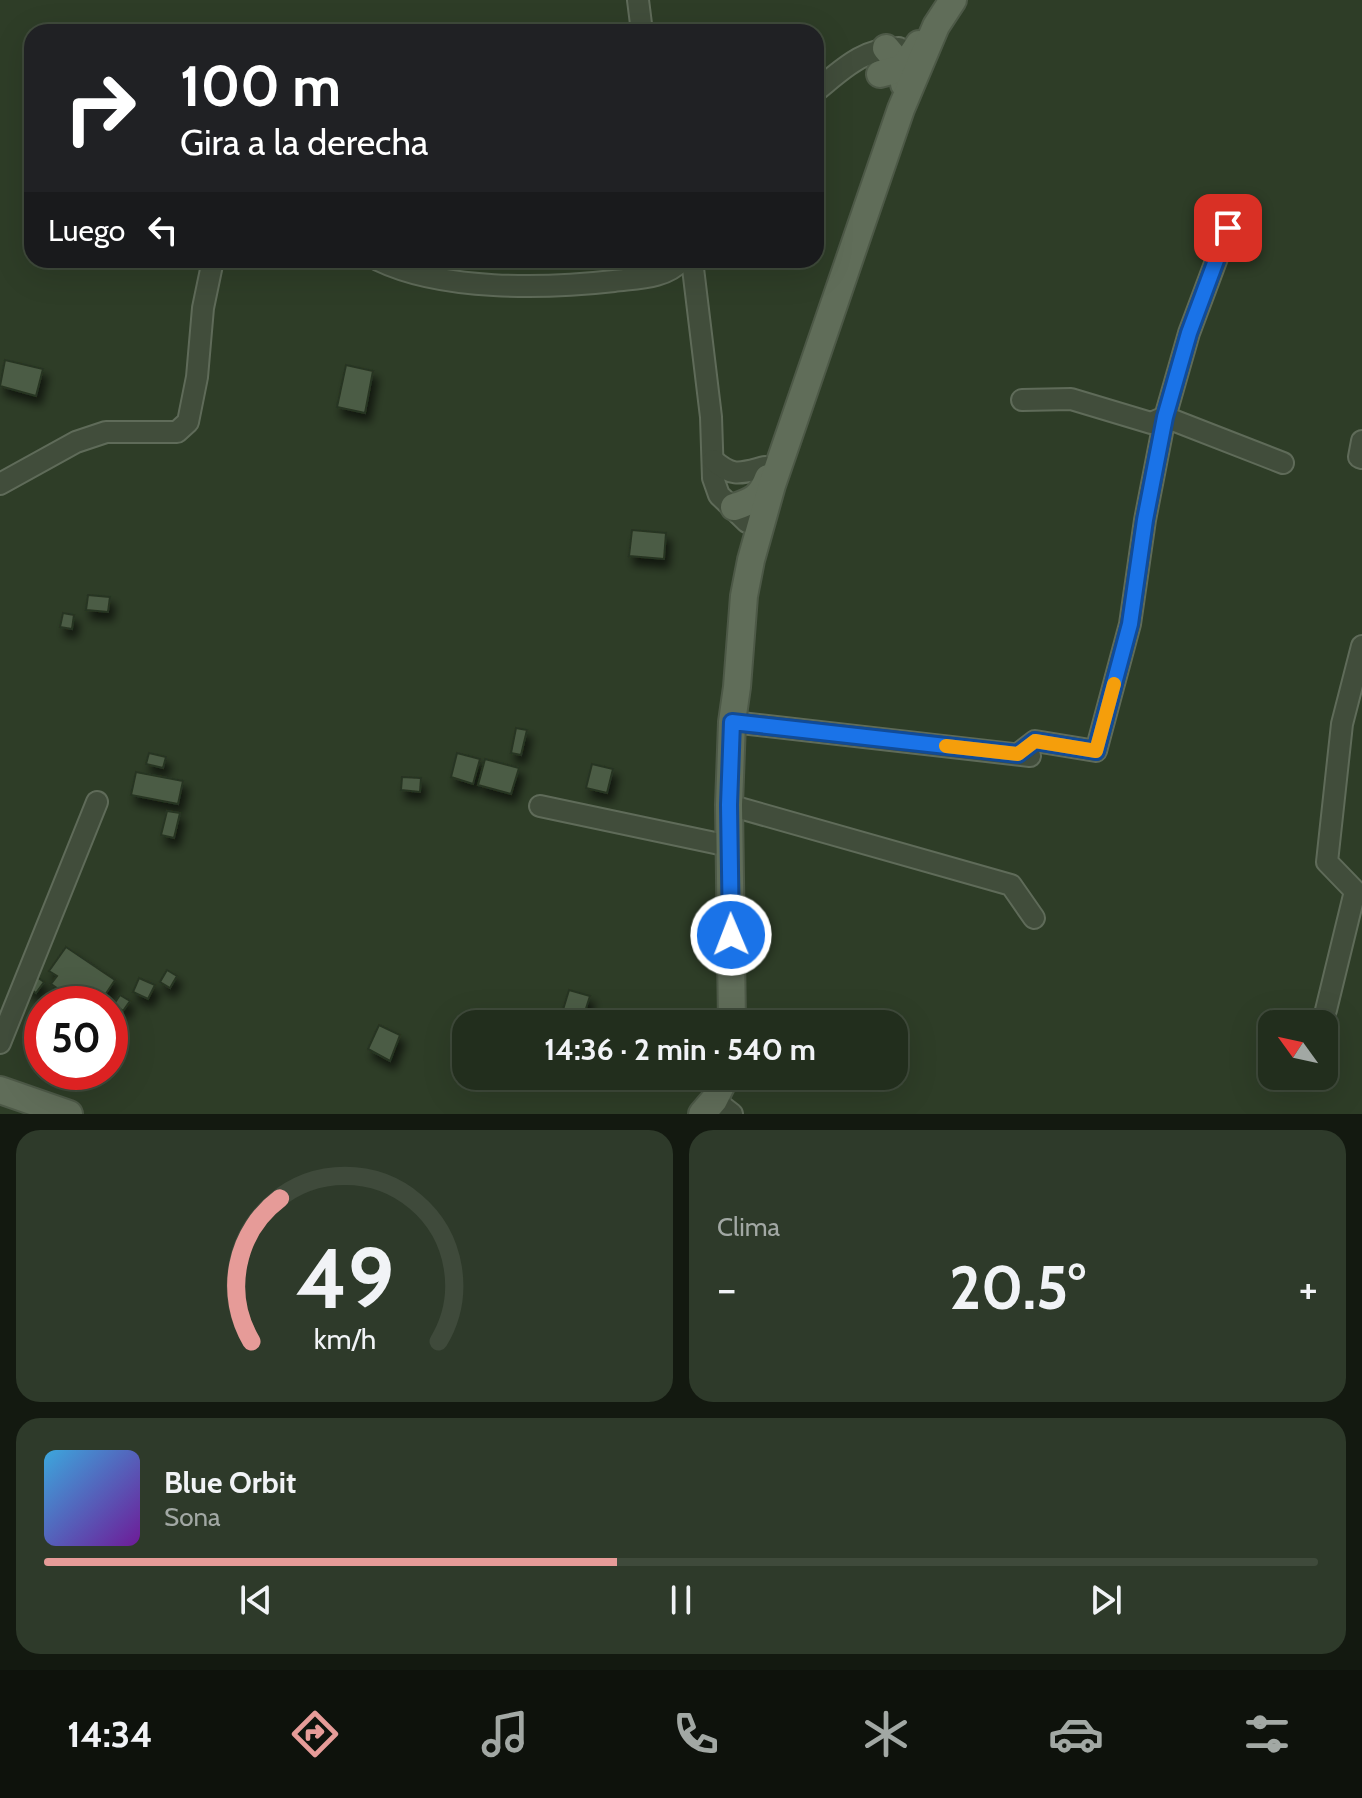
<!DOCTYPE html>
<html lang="es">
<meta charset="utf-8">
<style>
body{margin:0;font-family:Cabin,sans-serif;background:#2e3a2a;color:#f1f3f6;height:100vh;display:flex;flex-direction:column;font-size:30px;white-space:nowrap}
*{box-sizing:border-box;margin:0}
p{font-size:26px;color:#a2a8a4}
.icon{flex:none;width:44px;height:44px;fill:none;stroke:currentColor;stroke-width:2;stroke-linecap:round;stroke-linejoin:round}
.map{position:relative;height:1114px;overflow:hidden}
.sheet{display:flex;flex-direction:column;gap:16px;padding:16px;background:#131910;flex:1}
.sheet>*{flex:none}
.top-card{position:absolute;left:24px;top:24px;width:800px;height:244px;border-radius:24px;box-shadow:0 8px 32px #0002,0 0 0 2px #3f4a3b;background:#202124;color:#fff;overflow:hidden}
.needle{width:52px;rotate:303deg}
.fabs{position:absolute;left:1258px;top:1010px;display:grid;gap:16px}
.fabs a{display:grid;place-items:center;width:80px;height:80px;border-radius:16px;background:#222e1d;box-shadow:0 8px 32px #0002,0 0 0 2px #3f4a3b;font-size:40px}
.speed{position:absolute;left:24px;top:986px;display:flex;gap:16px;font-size:40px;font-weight:700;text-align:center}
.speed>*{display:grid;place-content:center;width:104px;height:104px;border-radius:50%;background:#222e1d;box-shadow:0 8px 32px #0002,0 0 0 2px #3f4a3b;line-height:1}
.speed .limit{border:12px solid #d22;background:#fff;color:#111}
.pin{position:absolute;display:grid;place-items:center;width:68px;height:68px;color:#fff;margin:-34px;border-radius:16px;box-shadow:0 4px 12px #0006}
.me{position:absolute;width:88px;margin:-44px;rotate:359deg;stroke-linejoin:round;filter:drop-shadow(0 0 6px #0008)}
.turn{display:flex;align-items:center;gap:28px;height:168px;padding:0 24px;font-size:36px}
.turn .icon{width:104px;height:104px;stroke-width:2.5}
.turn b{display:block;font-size:56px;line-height:68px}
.then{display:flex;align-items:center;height:76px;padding:0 24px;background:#0003;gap:16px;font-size:30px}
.big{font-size:60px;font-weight:800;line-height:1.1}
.sheet .widget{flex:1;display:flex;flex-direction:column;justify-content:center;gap:12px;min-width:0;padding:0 28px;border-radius:24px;background:#2e3a2a}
.sheet .dial{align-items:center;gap:0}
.dial svg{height:208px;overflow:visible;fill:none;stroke:#3f4a3b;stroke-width:7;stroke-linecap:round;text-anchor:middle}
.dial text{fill:#f1f3f6;stroke:none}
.song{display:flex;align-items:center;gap:24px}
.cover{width:96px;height:96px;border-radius:12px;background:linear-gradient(135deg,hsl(200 70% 55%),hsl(280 70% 35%))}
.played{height:8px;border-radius:4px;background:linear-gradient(90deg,#e69b98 45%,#3f4a3b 45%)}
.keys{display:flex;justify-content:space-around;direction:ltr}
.heat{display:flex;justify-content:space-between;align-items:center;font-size:44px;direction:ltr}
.sheet .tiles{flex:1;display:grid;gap:16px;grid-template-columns:1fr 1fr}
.widget:last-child{grid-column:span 2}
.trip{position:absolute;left:452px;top:1010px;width:456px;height:80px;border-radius:24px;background:#222e1d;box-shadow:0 8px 32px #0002,0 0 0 2px #3f4a3b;font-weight:800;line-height:80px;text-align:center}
.tab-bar{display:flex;height:128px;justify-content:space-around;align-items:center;background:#0e120c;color:#a2a8a4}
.tab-bar .icon{width:56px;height:56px}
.tab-bar .active{color:#e69b98}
.tab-bar b{font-size:36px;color:#f1f3f6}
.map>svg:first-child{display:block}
.building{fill:#4c5c44;stroke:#283422;stroke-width:2;filter:url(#shadow)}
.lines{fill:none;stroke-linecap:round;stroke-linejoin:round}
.minor-casing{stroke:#5f6b59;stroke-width:24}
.major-casing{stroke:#4d5947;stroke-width:30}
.minor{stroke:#414d3b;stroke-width:20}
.major{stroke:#606d59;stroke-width:26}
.route-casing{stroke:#114b97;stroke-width:20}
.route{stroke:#1a73e8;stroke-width:14}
.slow{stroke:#f59e0b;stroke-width:14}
</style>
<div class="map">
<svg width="1362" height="1114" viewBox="0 0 1362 1114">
<defs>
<filter id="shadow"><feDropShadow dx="4.5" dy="8" stdDeviation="4" flood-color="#0009"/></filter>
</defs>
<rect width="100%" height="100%" fill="#2e3d27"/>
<!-- building -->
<g class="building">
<polygon points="5,360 43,369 36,396 0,386"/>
<polygon points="346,365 373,371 365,413 337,407"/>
<polygon points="632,530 666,533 664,559 629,556"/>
<polygon points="88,595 110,597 108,612 86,610"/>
<polygon points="63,613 74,615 72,629 60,627"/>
<polygon points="516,728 527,730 521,755 511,753"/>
<polygon points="149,753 166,757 163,768 146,764"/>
<polygon points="457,753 480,759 473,784 451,777"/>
<polygon points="485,759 519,768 511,794 478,785"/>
<polygon points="592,764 613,769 607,793 586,788"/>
<polygon points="136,772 183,781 178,804 131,795"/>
<polygon points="402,777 421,778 420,792 401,790"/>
<polygon points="167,811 180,813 174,838 161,835"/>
<polygon points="66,947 115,980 99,1004 78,991 73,999 51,984 57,976 49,971"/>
<polygon points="167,970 177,976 170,988 160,982"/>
<polygon points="34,975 44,982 36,993 26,986"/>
<polygon points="139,978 155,985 148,999 133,992"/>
<polygon points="569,990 590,996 581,1024 559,1023"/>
<polygon points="120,995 130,1001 123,1011 114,1004"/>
<polygon points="379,1025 400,1035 390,1061 368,1049"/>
</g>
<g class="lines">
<!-- minor casing -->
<g class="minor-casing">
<g id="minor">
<polyline points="638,0 642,32"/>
<path d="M816,91C842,70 863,48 899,48"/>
<path d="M378,260C442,291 544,289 614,281C637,278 665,279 682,260"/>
<polyline points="692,260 711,417 713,478 719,495 747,522"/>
<polyline points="1022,400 1071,399 1151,423 1165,417 1189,333 1235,210"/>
<polyline points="1362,441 1359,457 1362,458"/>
<path d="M713,460C733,478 741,473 765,467"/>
<polyline points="0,484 76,442 106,432 177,432 188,422 197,377 203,308 213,260"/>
<polyline points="732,722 1030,756"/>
<polyline points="1018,754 1035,741 1096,751 1130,624 1145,520 1165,417 1283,463"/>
<polyline points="729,805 1011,885 1034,918"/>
<polyline points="540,806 729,846"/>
<polyline points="1326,1010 1355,891 1327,862 1342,724 1362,646"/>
<polyline points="0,1043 97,802"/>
<polyline points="714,1100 732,1114"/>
</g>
</g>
<!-- major casing -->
<g class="major-casing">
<g id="major">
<polyline points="886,48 903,68 904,84"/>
<polyline points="880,74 903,68 919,44"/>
<path d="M734,507C753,501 761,497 768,478"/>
<polyline points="732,1024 729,805 732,722 737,687 744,596 751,560 772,485 901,109 936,26 953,0"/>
<polyline points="0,1090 69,1114"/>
<polyline points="702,1114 714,1100 726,1076"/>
</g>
</g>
<!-- minor -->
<use href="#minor" class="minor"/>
<!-- major -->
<use href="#major" class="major"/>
</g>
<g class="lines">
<!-- route casing -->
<g class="route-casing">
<polyline id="route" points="731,935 729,805 732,722 1018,754 1035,741 1096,751 1130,624 1145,520 1165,417 1189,333 1228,228"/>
</g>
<!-- route -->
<use href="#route" class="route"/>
<!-- slow -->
<polyline class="slow" points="946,746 1018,754 1035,741 1096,751 1114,684"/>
</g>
</svg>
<div class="fabs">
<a><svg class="needle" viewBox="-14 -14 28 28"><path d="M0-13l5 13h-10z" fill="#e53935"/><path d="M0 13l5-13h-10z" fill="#a2a8a4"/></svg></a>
</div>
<div class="speed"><div class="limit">50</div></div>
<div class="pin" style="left:1228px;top:228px;background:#d93025"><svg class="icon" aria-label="arrive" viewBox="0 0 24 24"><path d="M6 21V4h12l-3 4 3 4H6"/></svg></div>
<svg class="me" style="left:731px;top:935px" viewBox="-20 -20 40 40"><circle r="17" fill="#1a73e8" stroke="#fff" stroke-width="3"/><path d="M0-11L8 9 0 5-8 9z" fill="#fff"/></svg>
<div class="trip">14:36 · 2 min · 540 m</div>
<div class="top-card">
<div class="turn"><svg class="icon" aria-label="right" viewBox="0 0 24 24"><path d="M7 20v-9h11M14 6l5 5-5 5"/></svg><div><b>100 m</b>Gira a la derecha</div></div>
<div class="then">Luego<svg class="icon" aria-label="left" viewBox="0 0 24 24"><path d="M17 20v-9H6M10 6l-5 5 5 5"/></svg></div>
</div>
</div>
<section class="sheet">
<div class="tiles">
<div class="widget dial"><svg viewBox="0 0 100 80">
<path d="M14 69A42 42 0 1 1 86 69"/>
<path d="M14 69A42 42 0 0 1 25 14" stroke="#e69b98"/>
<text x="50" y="56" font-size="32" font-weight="700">49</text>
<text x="50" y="72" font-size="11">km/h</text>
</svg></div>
<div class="widget"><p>Clima</p>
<div class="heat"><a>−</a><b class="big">20.5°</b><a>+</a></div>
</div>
<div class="widget">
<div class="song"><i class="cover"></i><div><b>Blue Orbit</b><p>Sona</p></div></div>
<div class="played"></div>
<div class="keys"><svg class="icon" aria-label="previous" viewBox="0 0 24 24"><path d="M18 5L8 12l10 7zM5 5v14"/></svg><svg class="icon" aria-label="pause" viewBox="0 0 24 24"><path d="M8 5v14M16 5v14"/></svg><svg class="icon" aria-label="next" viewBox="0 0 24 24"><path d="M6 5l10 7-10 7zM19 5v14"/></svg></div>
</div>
</div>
</section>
<nav class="tab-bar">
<b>14:34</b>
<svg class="icon active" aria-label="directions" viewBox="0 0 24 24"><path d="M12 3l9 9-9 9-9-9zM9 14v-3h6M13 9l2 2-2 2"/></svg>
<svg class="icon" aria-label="music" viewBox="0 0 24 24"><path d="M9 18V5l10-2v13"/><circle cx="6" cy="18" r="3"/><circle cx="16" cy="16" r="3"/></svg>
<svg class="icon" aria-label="phone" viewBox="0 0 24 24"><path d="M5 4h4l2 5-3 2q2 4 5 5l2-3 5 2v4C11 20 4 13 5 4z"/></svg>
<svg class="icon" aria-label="climate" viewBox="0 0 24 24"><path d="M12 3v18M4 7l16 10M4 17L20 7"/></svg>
<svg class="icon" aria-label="car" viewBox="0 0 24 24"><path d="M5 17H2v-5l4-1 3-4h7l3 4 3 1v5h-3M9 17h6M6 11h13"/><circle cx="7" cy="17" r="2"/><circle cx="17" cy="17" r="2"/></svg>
<svg class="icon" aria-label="filters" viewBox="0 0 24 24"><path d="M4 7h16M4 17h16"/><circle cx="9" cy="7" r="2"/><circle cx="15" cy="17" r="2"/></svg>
</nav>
